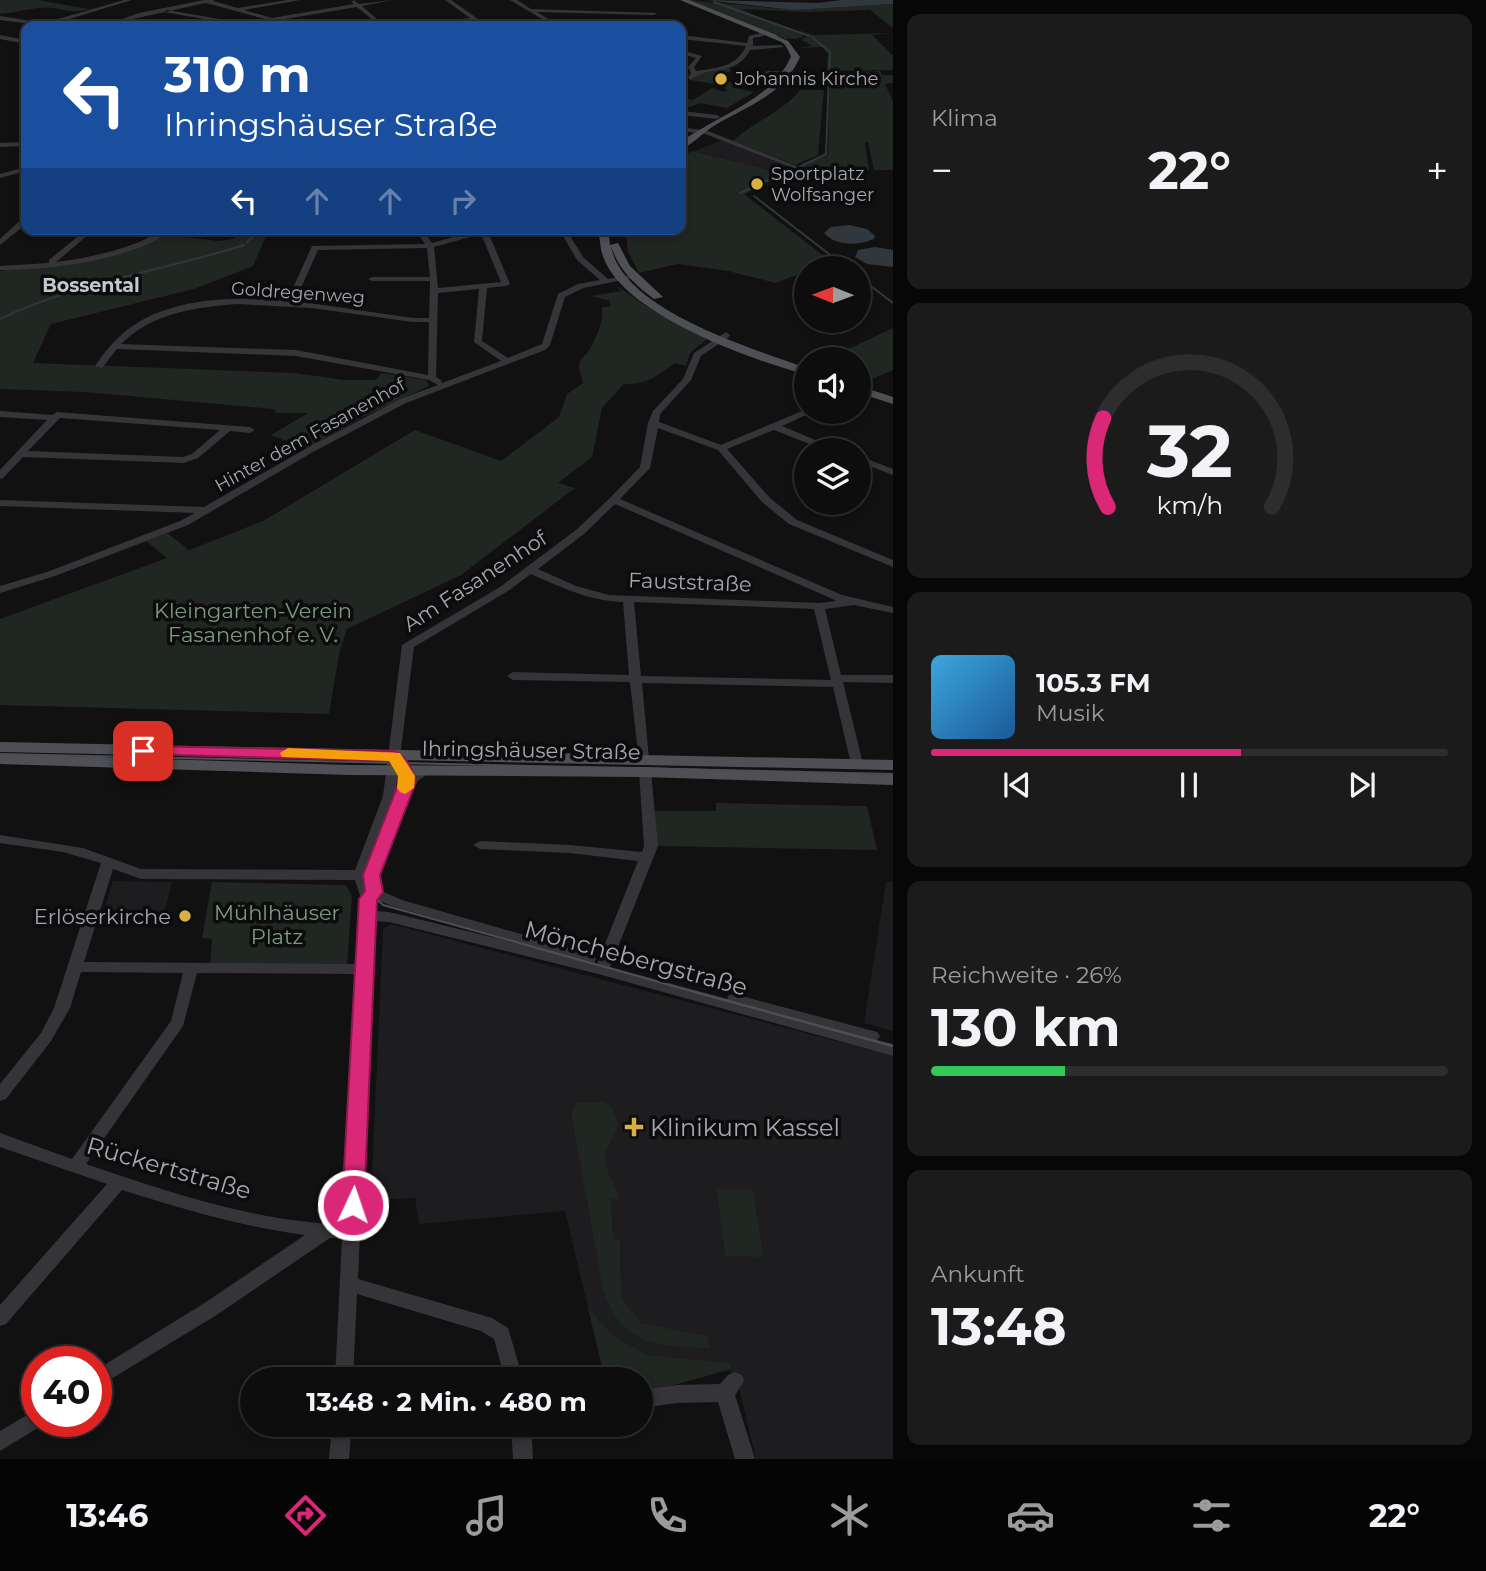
<!DOCTYPE html>
<html lang="de">
<meta charset="utf-8">
<style>
body{margin:0;font-family:Montserrat,sans-serif;background:#1b1b1c;color:#f1f3f6;height:100vh;display:flex;flex-direction:column;font-size:26px;white-space:nowrap}
*{box-sizing:border-box;margin:0}
p{font-size:23px;color:#9a9c9e}
.icon{flex:none;width:38px;height:38px;fill:none;stroke:currentColor;stroke-width:2;stroke-linecap:round;stroke-linejoin:round}
.map{position:relative;flex:1;overflow:hidden}
.drawer{display:flex;flex-direction:column;gap:14px;padding:14px;background:#070708;width:593px}
.drawer>*{flex:none}
.guide{position:absolute;left:21px;top:21px;width:665px;height:214px;border-radius:14px;box-shadow:0 4px 10px #0003,0 0 0 2px #2d2d2e;background:#1a4fa0;color:#fff;overflow:hidden}
.needle{width:46px;rotate:271deg}
.controls{position:absolute;left:794px;top:256px;display:grid;gap:14px}
.controls a{display:grid;place-items:center;width:77px;height:77px;border-radius:50%;background:#0d0d0e;box-shadow:0 4px 10px #0003,0 0 0 2px #2d2d2e;font-size:35px}
.speed{position:absolute;left:21px;top:1346px;display:flex;gap:14px;font-size:35px;font-weight:700;text-align:center}
.speed>*{display:grid;place-content:center;width:91px;height:91px;border-radius:50%;background:#0d0d0e;box-shadow:0 4px 10px #0003,0 0 0 2px #2d2d2e;line-height:1}
.speed .limit{border:10px solid #d22;background:#fff;color:#111}
.pin{position:absolute;display:grid;place-items:center;width:60px;height:60px;color:#fff;margin:-30px;border-radius:14px;box-shadow:0 4px 10px #0006}
.me{position:absolute;width:77px;margin:-38px;rotate:3deg;stroke-linejoin:round;filter:drop-shadow(0 0 5px #0008)}
.turn{display:flex;align-items:center;gap:24px;height:147px;padding:0 28px;font-size:32px}
.turn .icon{width:91px;height:91px;stroke-width:2.5}
.turn b{display:block;font-size:49px;line-height:60px}
.lanes{display:flex;align-items:center;height:66px;padding:0 28px;background:#0003;justify-content:center;gap:35px;direction:ltr}
.lanes .off{opacity:.35}
.big{font-size:52px;font-weight:700;line-height:1.1}
.drawer .tile{flex:1;display:flex;flex-direction:column;justify-content:center;gap:10px;min-width:0;padding:0 24px;border-radius:14px;background:#1b1b1c}
.drawer .dial{align-items:center;gap:0}
.dial svg{height:182px;overflow:visible;fill:none;stroke:#2d2d2e;stroke-width:7;stroke-linecap:round;text-anchor:middle}
.dial text{fill:#f1f3f6;stroke:none}
.song{display:flex;align-items:center;gap:21px}
.cover{width:84px;height:84px;border-radius:10px;background:linear-gradient(135deg,hsl(200 70% 55%),hsl(210 70% 35%))}
.played{height:7px;border-radius:4px;background:linear-gradient(90deg,#db2777 60%,#2d2d2e 60%)}
.keys{display:flex;justify-content:space-around;direction:ltr}
.heat{display:flex;justify-content:space-between;align-items:center;font-size:38px;direction:ltr}
.charge{height:10px;border-radius:5px;background:linear-gradient(90deg,#34c759 26%,#2d2d2e 0)}
.trip{position:absolute;left:240px;top:1367px;width:413px;height:70px;border-radius:35px;background:#0d0d0e;box-shadow:0 4px 10px #0003,0 0 0 2px #2d2d2e;font-weight:700;line-height:70px;text-align:center}
.menu{display:flex;height:112px;justify-content:space-around;align-items:center;background:#050506;color:#9a9c9e}
.menu .icon{width:49px;height:49px}
.menu .selected{color:#db2777}
.menu b{font-size:32px;color:#f1f3f6}
main{display:flex;flex:1;min-height:0}
.map>svg:first-child{display:block}
.built{fill:#1d1d1f}
.green{fill:#202621}
.water{fill:#30373d}
.lines{fill:none;stroke-linecap:round;stroke-linejoin:round}
.stream{stroke:#30373d;stroke-width:2}
.minor{fill:#353539;fill-rule:evenodd}
.major{fill:#4f5055;fill-rule:evenodd}
.tram-far1{stroke:#4e4f54;stroke-width:2}
.tram{stroke:#4e4f54;stroke-width:2.5}
.route{fill:#db2777;stroke:#8e194d;stroke-width:2}
.slow{fill:#f59e0b}
.poi-dot{fill:#d9af42;stroke:#0c0c0d;stroke-width:2.5}
.labels{text-anchor:middle;dominant-baseline:central;stroke-width:7;stroke-linejoin:round;paint-order:stroke}
.far-poi-label{font-size:18px;fill:#a4a7b1;stroke:#0c0c0d;text-anchor:start}
.far-street-label{font-size:18px;fill:#a4a7b1;stroke:#0c0c0d}
.far-neighbourhood-label{font-size:19px;font-weight:bold;fill:#c5c7ce;stroke:#0c0c0d}
.street-label{font-size:21px;fill:#a4a7b1;stroke:#0c0c0d}
.park-label{font-size:21px;fill:#7d9a81;stroke:#0c0c0d}
.poi-label{font-size:21px;fill:#a4a7b1;stroke:#0c0c0d;text-anchor:end}
.near-street-label{font-size:24px;fill:#a4a7b1;stroke:#0c0c0d}
.near-poi-label{font-size:24px;fill:#a4a7b1;stroke:#0c0c0d;text-anchor:start}
</style>
<main>
<div class="map">
<svg width="893" height="1459" viewBox="0 0 893 1459">
<rect width="100%" height="100%" fill="#111112"/>
<!-- built -->
<g class="built">
<polygon points="723,140 788,166 796,169 785,174 694,151"/>
<polygon points="113,881 172,882 162,923 101,921"/>
<polygon points="886,882 893,882 893,1031 864,1023"/>
<polygon points="391,924 893,1056 893,1459 756,1459 739,1388 730,1370 670,1386 641,1389 640,1379 605,1379 565,1211 419,1224 415,1198 371,1200 383,929"/>
</g>
<!-- green -->
<g class="green">
<path d="M0,0H37L89,9C68,16 58,5 39,8C26,9 14,13 0,14Z"/>
<polygon points="689,0 794,10 893,4 893,28 870,10 807,12 741,9 772,23 814,35 893,33 872,35 893,56 893,70 827,71 828,54 822,47 797,48 812,46 801,40 808,36 800,34 804,37 794,39 784,37 792,39 784,39"/>
<polygon points="725,67 730,68 730,72 716,75 715,81 742,83 731,87 754,92 727,108 700,103 690,107 681,106 681,97 693,100 712,88 724,92 728,90 724,88 727,86 690,80 694,73"/>
<polygon points="880,71 882,75 893,75 893,83 885,84 893,101 893,170 874,170 868,142 865,143 869,170 825,172 801,167 828,154 830,73"/>
<path d="M800,90H824L818,155L795,165L733,141C753,122 784,111 800,90Z"/>
<polygon points="693,151 785,174 744,194 830,261 807,268 807,271 776,283 728,271 678,264 639,273 628,252 625,229 681,229 681,156"/>
<polygon points="249,229 269,229 253,266 194,289 51,324 33,363 296,373 343,380 376,380 381,373 426,380 429,386 363,417 307,449 271,435 308,413 275,413 276,411 272,409 85,392 0,389 0,271 83,260 147,244 166,235 218,241 233,239"/>
<path d="M614,284L652,310L707,339L690,353L686,366L675,363C658,376 646,385 624,384L602,408L592,457L558,483L575,488L461,575L347,629L339,654L329,714L0,705V619L167,558L146,541L167,533L188,549L187,551L263,521L415,430L501,461L559,417L567,394L583,383C582,378 579,371 579,366C579,359 585,357 588,352C596,338 604,323 602,307H610V301L591,296L621,291Z"/>
<polygon points="893,328 893,370 863,383 859,381 859,359 827,359"/>
<polygon points="716,803 867,806 877,850 656,846 651,811 716,811"/>
<polygon points="212,882 346,885 352,896 347,965 210,967 212,939 202,938"/>
<path d="M577,1102H602L611,1106L619,1125C615,1134 606,1148 605,1156C602,1167 617,1185 619,1199H611L613,1239L620,1240L621,1298L641,1323L707,1336L710,1348C657,1346 621,1346 603,1289L571,1112Z"/>
<polygon points="717,1189 753,1189 763,1257 725,1256"/>
<polygon points="588,1308 611,1334 646,1355 730,1363 730,1369 670,1386 641,1389 640,1379 605,1379"/>
</g>
<!-- water -->
<g class="water">
<polygon points="705,0 818,3 841,0 893,0 893,4 794,10"/>
<path d="M849,225L867,229L875,236L874,239C859,246 835,246 824,233L831,227Z"/>
<polygon points="875,247 893,250 893,267 867,264 855,257 858,250"/>
</g>
<g class="lines">
<!-- stream -->
<g class="stream">
<polyline points="714,2 809,36"/>
<polyline points="812,37 830,52 829,72"/>
<polyline points="799,167 826,154 829,74"/>
<polyline points="740,193 791,169"/>
<polyline points="754,196 847,268"/>
<polyline points="247,242 262,229"/>
<polyline points="859,277 893,303"/>
<path d="M0,319C77,282 163,271 244,245"/>
</g>
<!-- minor -->
<g class="minor">
<polygon points="124,0 132,0 46,26 0,20 0,16 44,23"/>
<polygon points="204,0 215,0 213,1 238,8 287,0 300,0 244,10 272,18 354,4 351,2 354,0 359,4 393,0 362,6 385,26 380,26 357,7 279,20 298,26 272,21 230,26 233,24 164,12 167,10 243,23 265,19 206,3 128,20 157,26 123,22 109,26 102,26 139,13"/>
<polygon points="445,0 451,0 488,26 482,26 474,21 390,26 470,18"/>
<polygon points="510,0 517,0 531,9 657,13 654,15 537,12 560,26 554,26"/>
<path d="M762,33L764,36L753,38V46L781,45L784,47L750,50C736,78 708,64 691,80L688,78L691,73L688,67L696,58L681,54V50L702,56L694,67L696,71C717,68 737,67 746,46L681,39V35L747,43L749,36Z"/>
<polygon points="0,35 26,40 26,44 0,39"/>
<polygon points="768,71 807,72 810,74 807,76 768,75 753,80 750,78"/>
<polygon points="681,111 717,115 720,117 717,119 681,115"/>
<polygon points="681,127 708,131 806,170 801,171 705,134 681,131"/>
<polygon points="26,142 26,146 0,147 0,143"/>
<polygon points="26,167 26,171 0,178 0,174"/>
<polygon points="23,218 26,218 26,224 0,245 0,239"/>
<path d="M87,229H95L56,262C82,259 109,253 134,244C148,239 161,229 175,229C133,260 52,270 0,270V266L49,263V260Z"/>
<path d="M415,229H422L432,243L481,229H493L488,232L510,284L506,286L487,288L482,341L508,358L542,344L558,294L578,284L600,280L577,260L559,229H566L583,257L608,279L634,275L638,277L583,288L565,297L550,345L545,350L406,403L313,452L188,525L55,576L0,593V586L47,572L180,521L195,513L0,506V500L204,507L307,448L400,399L438,385L429,380L296,356L117,349L102,368L95,366C104,353 114,340 127,330C170,297 235,296 287,301L312,246L425,244ZM481,234L501,282L438,288L434,247ZM427,248L430,277H372L368,279L372,281H430L429,318H413L295,301L318,250ZM479,289L474,342L501,361L442,383L441,380L436,377L438,293ZM238,304L311,308L413,322H429L428,375L296,350L121,344C152,313 196,307 238,304Z"/>
<path d="M726,332L730,335L729,337L701,356L691,380L660,414L659,422L721,445L807,409V411H815L782,426L839,450H825L774,430L727,449L770,498L797,520L893,560V567L789,524L762,502L718,450L658,428L650,468L620,499L842,595L893,607V613L854,605L825,609L841,675H893V683L843,682L863,764L857,768L851,764L833,687L642,683L649,759L643,763L639,762L630,682L513,680L507,676L513,672L629,675L623,602C590,601 560,587 531,574L508,591L414,647L395,796L370,867L402,782L427,766L433,770L414,784L378,882L376,885L371,887L372,889L379,890L402,900L594,955L596,959L594,963L597,964L638,861L570,853L480,849L473,845L480,841L570,845L642,852L644,846L639,772L645,768L649,769L651,772L658,846L610,967L727,999L729,995L734,994L877,1032L880,1036L877,1040L893,1044V1056L602,975L389,922L374,921L358,1279L492,1318L508,1328L523,1379H505L494,1339L481,1331L357,1294L353,1379H335L342,1238H330L215,1316L96,1388V1370L203,1304L305,1235C243,1227 182,1209 122,1190L6,1324L0,1326V1305L107,1184L0,1147V1133L72,1159L171,1021L183,973L81,972L70,1008L51,1041L6,1099L0,1101V1084L41,1033L54,1008L101,863L63,852L0,843V835L83,848L141,869L355,870L383,796L402,645L500,587L576,530L610,498L640,467L648,423L653,411L683,379L694,353ZM615,504L835,600L836,601L819,603L609,595L576,586L538,569L584,534ZM634,602L814,609L831,680L641,676ZM113,869L141,879L355,880L361,899L357,964L84,962ZM375,899L392,906L532,947L389,912L374,911ZM197,973L357,974L343,1224C262,1224 162,1190 86,1164L183,1026Z"/>
<path d="M0,411L52,415L57,412L250,427L255,430L250,433L230,431L198,458L184,463L23,457L3,478L0,479V470L47,420L0,417ZM60,418L220,430L192,454L183,457L28,451Z"/>
<polygon points="859,456 893,469 893,475 859,462"/>
<polygon points="735,1372 742,1375 744,1381 735,1395 755,1459 735,1459 718,1402 677,1403 640,1408 640,1390 677,1385 720,1384 728,1375"/>
<polygon points="37,1409 37,1421 45,1421 44,1424 0,1451 0,1431"/>
<polygon points="332,1424 352,1424 349,1459 329,1459"/>
<polygon points="511,1424 531,1424 533,1459 513,1459"/>
</g>
<!-- major -->
<g class="major">
<path d="M680,0H689L788,41L800,57C782,97 746,106 712,127C702,134 692,144 681,150V143C717,114 772,101 792,57L784,43Z"/>
<path d="M598,229H608L610,245L618,243L630,266L663,297L654,299C635,285 618,269 611,246C622,310 753,349 807,368V375C752,360 622,314 603,256C600,248 600,238 598,229Z"/>
<polygon points="859,386 893,397 893,404 859,393"/>
<polygon points="0,742 893,760 893,770 0,752"/>
<polygon points="0,754 350,765 645,767 893,775 893,785 645,777 350,775 0,764"/>
</g>
<!-- tram-far1 -->
<g class="tram-far1">
<path d="M681,142C720,117 772,102 792,57L788,46L776,36L686,0"/>
<path d="M606,229C608,237 608,248 611,256C632,314 753,350 807,370"/>
<polyline points="859,390 893,402"/>
<polyline points="0,754 893,774"/>
<path d="M424,767L412,772L402,782C395,800 361,869 366,884C368,893 377,899 383,905L702,994"/>
</g>
<!-- tram -->
<polyline class="tram" points="695,992 893,1046"/>
</g>
<!-- route -->
<path class="route" d="M143,746L394,751C407,755 413,771 416,782L380,875L383,892L377,900L364,1205L361,1211L353,1214L345,1211L342,1205L359,899L365,891L363,875L399,782L397,771L389,761L137,754L135,751L137,747Z"/>
<!-- slow -->
<polygon class="slow" points="288,748 400,753 415,776 414,788 405,794 400,792 397,788 398,776 389,761 282,757 280,753"/>
<!-- markers -->
<g class="poi-dot">
<circle cx="721" cy="79" r="7"/>
<circle cx="757" cy="184" r="7"/>
<circle cx="185" cy="916" r="7"/>
<path d="M630.5 1116.5h7v7h7v7h-7v7h-7v-7h-7v-7h7z"/>
</g>
<g class="labels">
<!-- far-poi labels -->
<g class="far-poi-label">
<text x="735" y="79">Johannis Kirche</text>
<text x="771" y="174">Sportplatz<tspan x="771" dy="21">Wolfsanger</tspan></text>
</g>
<!-- far-street labels -->
<g class="far-street-label">
<text transform="translate(298 293) rotate(4)">Goldregenweg</text>
<text transform="translate(310 435) rotate(-29)">Hinter dem Fasanenhof</text>
</g>
<!-- far-neighbourhood labels -->
<g class="far-neighbourhood-label">
<text x="91" y="285">Bossental</text>
</g>
<!-- street labels -->
<g class="street-label">
<text transform="translate(475 581) rotate(-33)">Am Fasanenhof</text>
<text transform="translate(690 582) rotate(2)">Fauststraße</text>
<text transform="translate(531 750) rotate(1)">Ihringshäuser Straße</text>
</g>
<!-- park labels -->
<g class="park-label">
<text x="253" y="610">Kleingarten-Verein<tspan x="253" dy="24">Fasanenhof e. V.</tspan></text>
<text x="277" y="912">Mühlhäuser<tspan x="277" dy="24">Platz</tspan></text>
</g>
<!-- poi labels -->
<g class="poi-label">
<text x="171" y="916">Erlöserkirche</text>
</g>
<!-- near-street labels -->
<g class="near-street-label">
<text transform="translate(636 958) rotate(15)">Mönchebergstraße</text>
<text transform="translate(169 1168) rotate(16)">Rückertstraße</text>
</g>
<!-- near-poi labels -->
<g class="near-poi-label">
<text x="650" y="1127">Klinikum Kassel</text>
</g>
</g>
</svg>
<div class="controls">
<a><svg class="needle" viewBox="-14 -14 28 28"><path d="M0-13l5 13h-10z" fill="#e53935"/><path d="M0 13l5-13h-10z" fill="#9a9c9e"/></svg></a>
<a><svg class="icon" aria-label="sound" viewBox="0 0 24 24"><path d="M4 9h4l5-4v14l-5-4H4zM17 9q2 3 0 6"/></svg></a>
<a><svg class="icon" aria-label="layers" viewBox="0 0 24 24"><path d="M12 4l9 5-9 5-9-5zM3 14l9 5 9-5"/></svg></a>
</div>
<div class="speed"><div class="limit">40</div></div>
<div class="pin" style="left:143px;top:751px;background:#d93025"><svg class="icon" aria-label="arrive" viewBox="0 0 24 24"><path d="M6 21V4h12l-3 4 3 4H6"/></svg></div>
<svg class="me" style="left:353px;top:1205px" viewBox="-20 -20 40 40"><circle r="17" fill="#db2777" stroke="#fff" stroke-width="3"/><path d="M0-11L8 9 0 5-8 9z" fill="#fff"/></svg>
<div class="trip">13:48 · 2 Min. · 480 m</div>
<div class="guide">
<div class="turn"><svg class="icon" aria-label="left" viewBox="0 0 24 24"><path d="M17 20v-9H6M10 6l-5 5 5 5"/></svg><div><b>310 m</b>Ihringshäuser Straße</div></div>
<div class="lanes"><svg class="icon" aria-label="left" viewBox="0 0 24 24"><path d="M17 20v-9H6M10 6l-5 5 5 5"/></svg><svg class="icon off" aria-label="ahead" viewBox="0 0 24 24"><path d="M12 20V5M6 11l6-6 6 6"/></svg><svg class="icon off" aria-label="ahead" viewBox="0 0 24 24"><path d="M12 20V5M6 11l6-6 6 6"/></svg><svg class="icon off" aria-label="right" viewBox="0 0 24 24"><path d="M7 20v-9h11M14 6l5 5-5 5"/></svg></div>
</div>
</div>
<section class="drawer">
<div class="tile"><p>Klima</p>
<div class="heat"><a>−</a><b class="big">22°</b><a>+</a></div>
</div>
<div class="tile dial"><svg viewBox="0 0 100 80">
<path d="M14 69A42 42 0 1 1 86 69"/>
<path d="M14 69A42 42 0 0 1 12 30" stroke="#db2777"/>
<text x="50" y="56" font-size="32" font-weight="700">32</text>
<text x="50" y="72" font-size="11">km/h</text>
</svg></div>
<div class="tile">
<div class="song"><i class="cover"></i><div><b>105.3 FM</b><p>Musik</p></div></div>
<div class="played"></div>
<div class="keys"><svg class="icon" aria-label="previous" viewBox="0 0 24 24"><path d="M18 5L8 12l10 7zM5 5v14"/></svg><svg class="icon" aria-label="pause" viewBox="0 0 24 24"><path d="M8 5v14M16 5v14"/></svg><svg class="icon" aria-label="next" viewBox="0 0 24 24"><path d="M6 5l10 7-10 7zM19 5v14"/></svg></div>
</div>
<div class="tile"><p>Reichweite · 26%</p><b class="big">130 km</b><div class="charge"></div></div>
<div class="tile"><p>Ankunft</p><b class="big">13:48</b></div>
</section>
</main>
<nav class="menu">
<b>13:46</b>
<svg class="icon selected" aria-label="directions" viewBox="0 0 24 24"><path d="M12 3l9 9-9 9-9-9zM9 14v-3h6M13 9l2 2-2 2"/></svg>
<svg class="icon" aria-label="music" viewBox="0 0 24 24"><path d="M9 18V5l10-2v13"/><circle cx="6" cy="18" r="3"/><circle cx="16" cy="16" r="3"/></svg>
<svg class="icon" aria-label="phone" viewBox="0 0 24 24"><path d="M5 4h4l2 5-3 2q2 4 5 5l2-3 5 2v4C11 20 4 13 5 4z"/></svg>
<svg class="icon" aria-label="climate" viewBox="0 0 24 24"><path d="M12 3v18M4 7l16 10M4 17L20 7"/></svg>
<svg class="icon" aria-label="car" viewBox="0 0 24 24"><path d="M5 17H2v-5l4-1 3-4h7l3 4 3 1v5h-3M9 17h6M6 11h13"/><circle cx="7" cy="17" r="2"/><circle cx="17" cy="17" r="2"/></svg>
<svg class="icon" aria-label="filters" viewBox="0 0 24 24"><path d="M4 7h16M4 17h16"/><circle cx="9" cy="7" r="2"/><circle cx="15" cy="17" r="2"/></svg>
<b>22°</b>
</nav>
